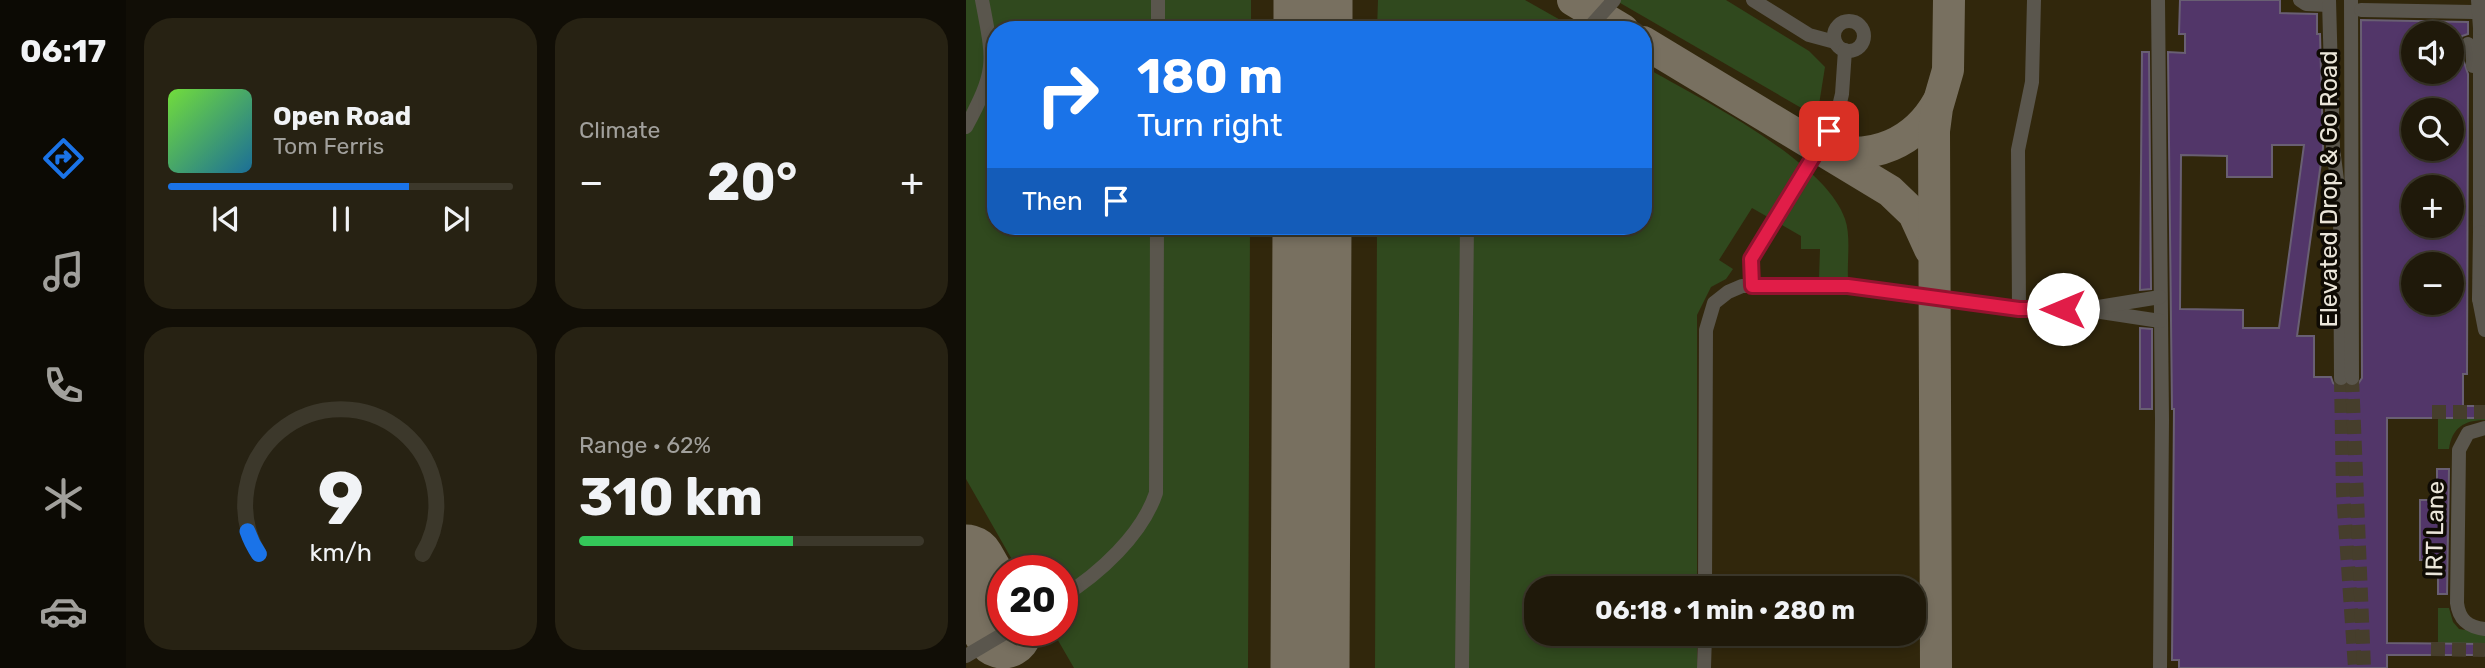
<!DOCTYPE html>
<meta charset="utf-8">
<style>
body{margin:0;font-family:Rubik,sans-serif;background:#272213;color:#f1f3f6;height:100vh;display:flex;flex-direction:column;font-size:26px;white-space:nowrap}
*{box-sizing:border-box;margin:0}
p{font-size:23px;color:#a1a09c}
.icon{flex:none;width:38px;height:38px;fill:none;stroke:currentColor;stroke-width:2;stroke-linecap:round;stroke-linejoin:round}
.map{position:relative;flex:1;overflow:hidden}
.details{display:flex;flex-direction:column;gap:18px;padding:18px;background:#110e06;width:840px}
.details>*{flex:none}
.guide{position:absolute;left:21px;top:21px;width:665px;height:214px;border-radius:28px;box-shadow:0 4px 10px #0003,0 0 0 2px #3c382b;background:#1a73e8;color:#fff;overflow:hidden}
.fabs{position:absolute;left:1435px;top:21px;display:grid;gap:14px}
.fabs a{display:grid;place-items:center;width:63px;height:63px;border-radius:50%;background:#1f190a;box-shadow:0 4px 10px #0003,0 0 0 2px #3c382b;font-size:35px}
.speed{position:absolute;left:21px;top:555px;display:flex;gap:14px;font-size:35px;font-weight:700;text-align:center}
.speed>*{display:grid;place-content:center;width:91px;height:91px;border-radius:50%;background:#1f190a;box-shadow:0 4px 10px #0003,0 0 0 2px #3c382b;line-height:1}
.speed .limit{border:10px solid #d22;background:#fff;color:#111}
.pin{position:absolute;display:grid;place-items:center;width:60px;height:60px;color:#fff;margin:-30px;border-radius:14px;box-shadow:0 4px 10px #0006}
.me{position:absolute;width:77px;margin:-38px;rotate:270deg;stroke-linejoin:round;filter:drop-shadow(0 0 5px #0008)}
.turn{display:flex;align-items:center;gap:24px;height:147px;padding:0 35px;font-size:32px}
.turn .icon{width:91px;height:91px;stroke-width:2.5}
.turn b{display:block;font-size:49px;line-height:60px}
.then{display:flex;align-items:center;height:66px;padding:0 35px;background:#0003;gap:14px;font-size:26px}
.big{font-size:52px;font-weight:700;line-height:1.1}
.details .widget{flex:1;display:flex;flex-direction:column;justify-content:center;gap:10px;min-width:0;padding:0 24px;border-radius:28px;background:#272213}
.details .dial{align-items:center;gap:0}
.dial svg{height:182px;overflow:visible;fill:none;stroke:#3c382b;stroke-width:7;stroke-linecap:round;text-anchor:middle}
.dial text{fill:#f1f3f6;stroke:none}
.song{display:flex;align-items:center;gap:21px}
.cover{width:84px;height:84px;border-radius:10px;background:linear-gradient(135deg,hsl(100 70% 55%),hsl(200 70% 35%))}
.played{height:7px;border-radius:4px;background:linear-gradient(90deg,#1a73e8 70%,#3c382b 70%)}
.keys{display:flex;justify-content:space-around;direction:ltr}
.heat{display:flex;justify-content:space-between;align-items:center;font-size:38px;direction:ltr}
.charge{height:10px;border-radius:5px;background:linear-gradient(90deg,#34c759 62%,#3c382b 0)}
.details .tiles{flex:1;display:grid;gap:18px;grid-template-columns:repeat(2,1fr)}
.trip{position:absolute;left:558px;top:576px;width:402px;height:70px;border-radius:28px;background:#1f190a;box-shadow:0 4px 10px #0003,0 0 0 2px #3c382b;font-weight:700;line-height:70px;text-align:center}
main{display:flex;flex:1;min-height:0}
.tabs{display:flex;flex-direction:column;width:126px;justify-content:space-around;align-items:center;background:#0c0a04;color:#a1a09c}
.tabs .icon{width:49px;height:49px}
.tabs .on{color:#1a73e8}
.tabs b{font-size:32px;color:#f1f3f6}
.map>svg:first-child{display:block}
.built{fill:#31270c;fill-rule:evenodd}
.green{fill:#30491e}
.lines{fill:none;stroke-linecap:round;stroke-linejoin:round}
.taxiway{stroke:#787060;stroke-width:32}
.runway{stroke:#787060;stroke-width:79}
.building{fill:#523669;stroke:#695f73;stroke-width:2;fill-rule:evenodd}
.minor-tunnel{stroke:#463e2c;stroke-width:14;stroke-dasharray:14 7;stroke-linecap:butt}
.minor{stroke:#5a564d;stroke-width:14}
.minor-bridge{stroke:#5a564d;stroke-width:14}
.route-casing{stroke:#92132f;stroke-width:18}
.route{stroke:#e11d48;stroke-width:12}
.labels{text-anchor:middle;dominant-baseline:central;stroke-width:7;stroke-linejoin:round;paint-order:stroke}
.street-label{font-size:24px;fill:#eae5d9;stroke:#0f0b04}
</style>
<main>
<nav class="tabs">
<b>06:17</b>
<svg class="icon on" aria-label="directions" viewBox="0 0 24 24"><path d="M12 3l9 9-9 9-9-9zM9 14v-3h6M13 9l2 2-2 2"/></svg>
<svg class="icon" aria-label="music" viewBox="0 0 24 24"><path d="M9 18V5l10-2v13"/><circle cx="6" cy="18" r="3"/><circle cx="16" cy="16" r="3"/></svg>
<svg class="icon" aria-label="phone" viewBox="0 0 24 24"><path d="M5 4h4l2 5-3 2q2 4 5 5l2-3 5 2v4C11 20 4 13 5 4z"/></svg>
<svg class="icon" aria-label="climate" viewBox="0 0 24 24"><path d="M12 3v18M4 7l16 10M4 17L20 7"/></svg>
<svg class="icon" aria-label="car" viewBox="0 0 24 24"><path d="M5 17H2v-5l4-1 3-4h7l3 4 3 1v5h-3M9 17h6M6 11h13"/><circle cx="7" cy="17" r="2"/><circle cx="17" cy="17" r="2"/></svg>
</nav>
<section class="details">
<div class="tiles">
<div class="widget">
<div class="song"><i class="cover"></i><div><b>Open Road</b><p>Tom Ferris</p></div></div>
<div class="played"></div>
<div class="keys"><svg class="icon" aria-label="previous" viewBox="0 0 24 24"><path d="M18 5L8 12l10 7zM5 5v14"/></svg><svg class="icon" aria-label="pause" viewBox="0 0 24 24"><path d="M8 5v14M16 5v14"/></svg><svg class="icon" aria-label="next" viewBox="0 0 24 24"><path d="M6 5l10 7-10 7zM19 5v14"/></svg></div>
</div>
<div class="widget"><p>Climate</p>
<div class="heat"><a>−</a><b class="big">20°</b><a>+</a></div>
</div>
<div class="widget dial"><svg viewBox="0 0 100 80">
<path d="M14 69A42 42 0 1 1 86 69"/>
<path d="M14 69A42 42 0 0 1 9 59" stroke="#1a73e8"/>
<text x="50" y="56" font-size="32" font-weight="700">9</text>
<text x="50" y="72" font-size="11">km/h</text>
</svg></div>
<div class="widget"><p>Range · 62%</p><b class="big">310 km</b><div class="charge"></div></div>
</div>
</section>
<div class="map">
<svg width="1519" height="668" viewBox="0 0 1519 668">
<rect width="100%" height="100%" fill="#29210e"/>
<!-- built -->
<path class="built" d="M0,0H1519V668H0ZM30,30H677V226H30ZM1447,33H1486V72H1447ZM1447,110H1486V149H1447ZM1447,187H1486V226H1447ZM1447,264H1486V303H1447ZM37,570H96V630H37ZM570,588H948V634H570Z"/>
<!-- green -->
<g class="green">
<polygon points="0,0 285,0 285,30 30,30 30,226 284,226 282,668 108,668 86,630 96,630 96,570 52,570 0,479"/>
<polygon points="412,0 559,0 612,30 411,30"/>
<polygon points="649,0 760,0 843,51 859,67 851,117"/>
<path d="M677,66C731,97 859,160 879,219C885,236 881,260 882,278H853L854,249H835V236L786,208L753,260L767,269L760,279L745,287L731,315V588H570V634H731V668H409L411,226H677Z"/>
<path d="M1472,418H1519V420C1498,420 1486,428 1483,449H1472Z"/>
<polygon points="1472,608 1483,608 1487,622 1493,629 1519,633 1519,644 1472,644"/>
</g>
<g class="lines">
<!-- taxiway -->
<g class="taxiway">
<polyline points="607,0 657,30"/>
<polyline points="677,42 924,191 948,214 964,249"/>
<path d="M862,150C907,160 949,143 972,102"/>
<polyline points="970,668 968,131 971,108 982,70 983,0"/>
</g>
<!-- runway -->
<g class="runway">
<polyline points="347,30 347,0"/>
<polyline points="0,564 37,629"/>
<polyline points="344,668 346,226"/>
</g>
</g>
<!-- building -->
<g class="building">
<path d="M1214,0H1314V13L1351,14V34H1354L1357,148L1331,336H1348V377H1365L1367,383L1374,388L1390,387L1396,378L1395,20L1502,22V34L1496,36L1492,44L1502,74L1501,374H1497V406H1519V418H1421V643L1519,644V655H1421V668H1213V660H1206L1208,409H1206L1202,52L1219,53V34H1213ZM1447,33H1486V72H1447ZM1447,110H1486V149H1447ZM1306,145H1338L1313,328H1277V310L1214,309L1215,155L1261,156V177H1306ZM1447,187H1486V226H1447ZM1447,264H1486V303H1447Z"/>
<polygon points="1176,52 1183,52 1185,289 1174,290"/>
<polygon points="1174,328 1186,329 1186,409 1174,409"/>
<polygon points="1471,469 1483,469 1481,594 1472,594 1472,560 1454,560 1454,500 1471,500"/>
</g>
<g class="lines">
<!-- minor-tunnel -->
<g class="minor-tunnel">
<polyline points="1375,378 1377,492 1389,668"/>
<polyline points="1386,378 1398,668"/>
<polyline points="1466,412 1519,412"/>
<polyline points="1465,649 1519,650"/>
</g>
<!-- minor -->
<g class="minor">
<polyline points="787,0 843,35 869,42"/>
<polyline points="1192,0 1196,420 1194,668"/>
<polyline points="1334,0 1340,4 1363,5"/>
<polyline points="1363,0 1367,148 1374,204 1375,378"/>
<polyline points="1385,0 1386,378"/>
<polyline points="1395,10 1507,12 1516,9 1518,1"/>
<circle cx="883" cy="36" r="15"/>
<polyline points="192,30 192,0"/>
<polyline points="621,30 648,0"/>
<polyline points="1502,44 1507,52 1507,66"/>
<path d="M0,127C31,69 28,63 16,0"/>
<polyline points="1514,232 1514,28"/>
<polyline points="787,286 785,259 870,119 876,94 879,50"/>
<polyline points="1513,299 1519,330"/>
<polyline points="1053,309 1052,150 1066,82 1068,0"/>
<polyline points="1135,312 1194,321"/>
<path d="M1519,428L1502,433L1493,450L1491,603C1493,620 1502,627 1519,629"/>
<polyline points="739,588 740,330 748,303 762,292 776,286 882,286 1053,309 1120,309 1194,297"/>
<path d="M96,597C133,574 176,535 190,493L191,226"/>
<polyline points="0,656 44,630"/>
<polyline points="496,668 501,226"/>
<polyline points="738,668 739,634"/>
</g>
<!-- minor-bridge -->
<g class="minor-bridge">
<polyline points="1512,0 1514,28"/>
<polyline points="1513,299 1514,232"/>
</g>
</g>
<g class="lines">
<!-- route casing -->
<g class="route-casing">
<polyline id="route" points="863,131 785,259 786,286 882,286 1053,309 1097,309"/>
</g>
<!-- route -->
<use href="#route" class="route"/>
</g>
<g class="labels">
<!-- street labels -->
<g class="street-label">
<text transform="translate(1363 189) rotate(-90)">Elevated Drop &amp; Go Road</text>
<text transform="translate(1469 529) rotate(-89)">IRT Lane</text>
</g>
</g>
</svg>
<div class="fabs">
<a><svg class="icon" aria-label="sound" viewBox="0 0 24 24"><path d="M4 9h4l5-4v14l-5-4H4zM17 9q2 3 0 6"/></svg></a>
<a><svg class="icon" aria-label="search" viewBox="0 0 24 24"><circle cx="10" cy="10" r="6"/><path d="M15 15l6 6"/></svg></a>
<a>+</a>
<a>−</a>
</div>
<div class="speed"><div class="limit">20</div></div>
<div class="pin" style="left:863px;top:131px;background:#d93025"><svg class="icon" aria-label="arrive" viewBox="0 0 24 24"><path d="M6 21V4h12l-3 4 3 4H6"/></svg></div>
<svg class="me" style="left:1097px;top:309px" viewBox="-20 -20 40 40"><circle r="19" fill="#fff"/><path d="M0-13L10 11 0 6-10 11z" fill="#e11d48"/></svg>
<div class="trip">06:18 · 1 min · 280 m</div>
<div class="guide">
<div class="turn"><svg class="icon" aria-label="right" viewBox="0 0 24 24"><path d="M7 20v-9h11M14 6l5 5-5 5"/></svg><div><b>180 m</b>Turn right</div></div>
<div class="then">Then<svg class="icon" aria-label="arrive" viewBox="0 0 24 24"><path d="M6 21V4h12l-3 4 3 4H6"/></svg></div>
</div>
</div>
</main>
